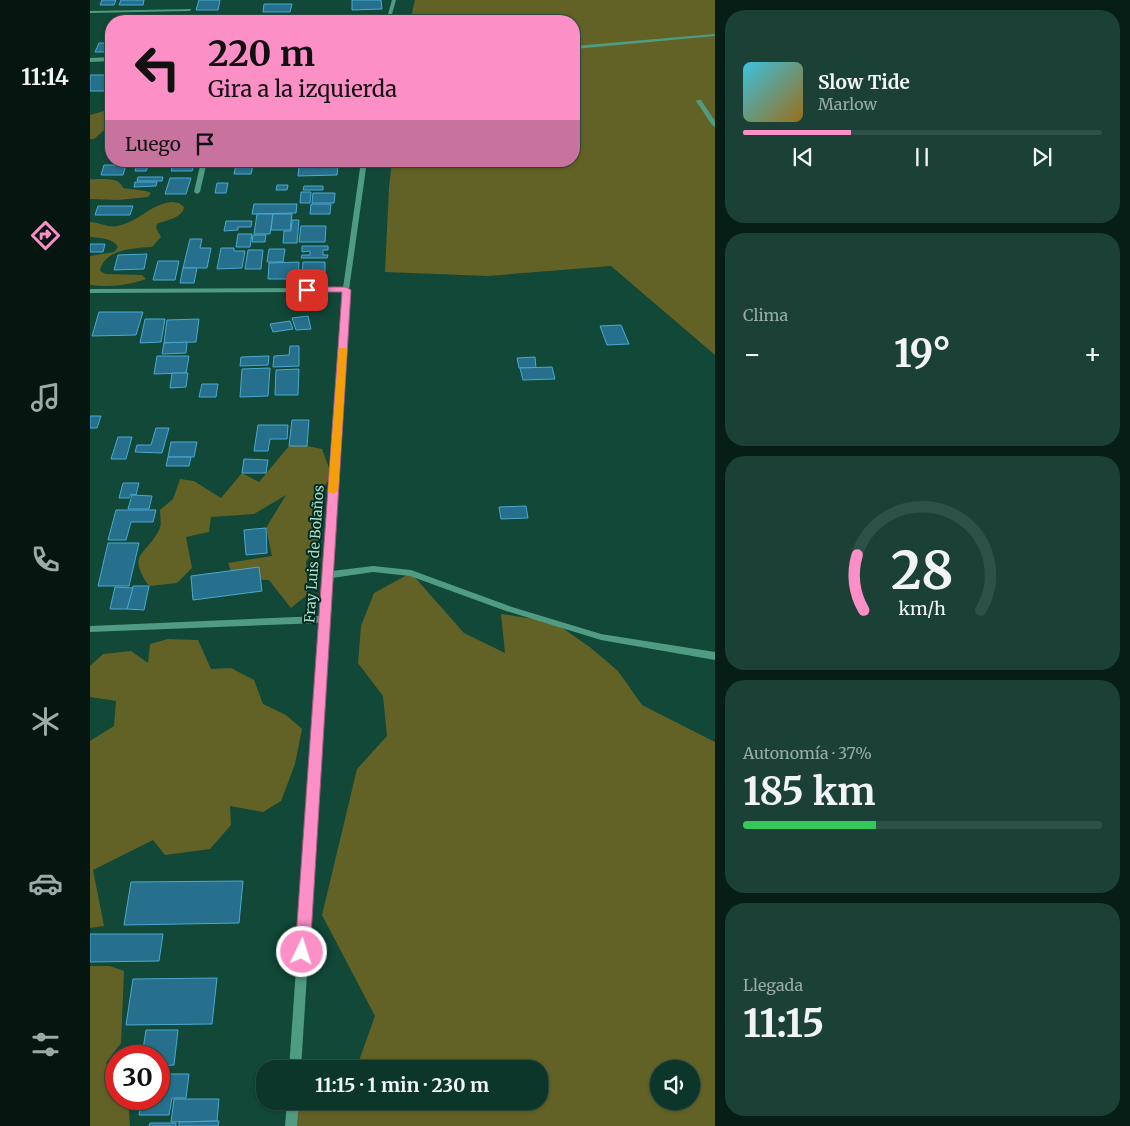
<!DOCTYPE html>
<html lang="es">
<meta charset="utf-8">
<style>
body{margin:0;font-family:Merriweather,serif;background:#1b4136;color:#f1f3f6;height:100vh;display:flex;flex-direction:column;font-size:19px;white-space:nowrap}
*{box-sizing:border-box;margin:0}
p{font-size:16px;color:#9aaba8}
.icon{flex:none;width:28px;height:28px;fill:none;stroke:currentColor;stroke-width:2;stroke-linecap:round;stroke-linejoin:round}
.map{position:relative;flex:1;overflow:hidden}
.details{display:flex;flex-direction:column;gap:10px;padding:10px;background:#071e17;width:415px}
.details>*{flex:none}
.banner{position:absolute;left:15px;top:15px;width:475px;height:152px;border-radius:20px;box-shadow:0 1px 4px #0004,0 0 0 1px #2d5047;background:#fb8fc6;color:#111;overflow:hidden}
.tools{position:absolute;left:560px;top:1060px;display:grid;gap:10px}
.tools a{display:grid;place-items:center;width:50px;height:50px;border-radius:50%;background:#0d362a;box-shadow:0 1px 4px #0004,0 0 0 1px #2d5047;font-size:25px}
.speed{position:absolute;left:15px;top:1045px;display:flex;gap:10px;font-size:25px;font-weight:700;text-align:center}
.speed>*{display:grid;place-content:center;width:65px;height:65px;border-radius:50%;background:#0d362a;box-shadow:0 1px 4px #0004,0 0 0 1px #2d5047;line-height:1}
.speed .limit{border:8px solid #d22;background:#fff;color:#111}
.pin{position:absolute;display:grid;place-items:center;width:42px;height:42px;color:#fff;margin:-21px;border-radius:10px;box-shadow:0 2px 8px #0006}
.me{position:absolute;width:55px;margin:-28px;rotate:4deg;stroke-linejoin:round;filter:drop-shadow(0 0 4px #0008)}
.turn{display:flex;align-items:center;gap:18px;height:105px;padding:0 20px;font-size:22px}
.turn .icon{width:65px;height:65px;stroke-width:2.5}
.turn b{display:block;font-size:35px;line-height:42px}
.then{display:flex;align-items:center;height:48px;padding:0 20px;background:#0003;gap:10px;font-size:19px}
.big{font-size:38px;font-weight:700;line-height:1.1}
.details .card{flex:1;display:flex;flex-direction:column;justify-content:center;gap:8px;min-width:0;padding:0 18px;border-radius:20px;background:#1b4136}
.details .dial{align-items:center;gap:0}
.dial svg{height:130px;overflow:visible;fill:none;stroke:#2d5047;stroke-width:7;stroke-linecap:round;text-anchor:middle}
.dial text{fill:#f1f3f6;stroke:none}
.song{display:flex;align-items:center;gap:15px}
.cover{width:60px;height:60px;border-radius:8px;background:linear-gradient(135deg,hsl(190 70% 55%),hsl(40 70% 35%))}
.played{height:5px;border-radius:2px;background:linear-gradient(90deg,#fb8fc6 30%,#2d5047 30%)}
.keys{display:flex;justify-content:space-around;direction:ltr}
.heat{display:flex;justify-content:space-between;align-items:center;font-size:28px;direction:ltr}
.charge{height:8px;border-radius:4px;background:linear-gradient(90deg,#34c759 37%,#2d5047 0)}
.trip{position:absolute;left:166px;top:1060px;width:292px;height:50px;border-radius:20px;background:#0d362a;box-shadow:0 1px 4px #0004,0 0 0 1px #2d5047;font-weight:700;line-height:50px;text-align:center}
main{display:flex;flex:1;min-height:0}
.menu{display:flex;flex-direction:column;width:90px;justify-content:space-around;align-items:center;background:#051611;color:#9aaba8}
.menu .icon{width:35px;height:35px}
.menu .current{color:#fb8fc6}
.menu b{font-size:22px;color:#f1f3f6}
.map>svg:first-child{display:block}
.green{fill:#626226;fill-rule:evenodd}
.building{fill:#266f8d;stroke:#4ba9d1}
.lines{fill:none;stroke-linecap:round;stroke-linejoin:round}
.minor{fill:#4f9c82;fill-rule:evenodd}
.route{fill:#fb8fc6;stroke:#a35d81}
.slow{fill:#f59e0b}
.labels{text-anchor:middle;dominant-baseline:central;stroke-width:4;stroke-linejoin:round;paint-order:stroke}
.street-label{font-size:14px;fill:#b0ddcb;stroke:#002d20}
</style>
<main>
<nav class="menu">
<b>11:14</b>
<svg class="icon current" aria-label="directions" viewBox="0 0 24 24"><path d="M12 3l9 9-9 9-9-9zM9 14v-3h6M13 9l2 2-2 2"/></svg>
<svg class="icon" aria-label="music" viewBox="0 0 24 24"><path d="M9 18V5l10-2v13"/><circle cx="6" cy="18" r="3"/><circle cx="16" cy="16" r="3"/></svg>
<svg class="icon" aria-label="phone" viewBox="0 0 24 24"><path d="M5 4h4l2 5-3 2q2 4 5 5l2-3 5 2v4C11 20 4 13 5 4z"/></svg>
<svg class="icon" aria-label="climate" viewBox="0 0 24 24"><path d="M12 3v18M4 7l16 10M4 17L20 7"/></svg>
<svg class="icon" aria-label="car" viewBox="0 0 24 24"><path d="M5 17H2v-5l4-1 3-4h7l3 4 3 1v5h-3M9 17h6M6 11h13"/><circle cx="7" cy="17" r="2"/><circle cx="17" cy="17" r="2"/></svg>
<svg class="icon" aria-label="filters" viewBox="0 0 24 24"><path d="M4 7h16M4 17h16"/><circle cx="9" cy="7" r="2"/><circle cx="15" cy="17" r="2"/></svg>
</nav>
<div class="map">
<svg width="625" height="1126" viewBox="0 0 625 1126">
<rect width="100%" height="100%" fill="#114838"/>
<!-- green -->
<g class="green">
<polygon points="325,0 625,0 625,355 521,266 398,276 295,272 299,187 302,161 484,161 484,21 320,21"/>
<polygon points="21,109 21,124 4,139 0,139 0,115"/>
<path d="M0,179C11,180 29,176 33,188L56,191L61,193L58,197L28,200L0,199Z"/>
<path d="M81,202L89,203L94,207C93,218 76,220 67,224L66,228L71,237L62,247C44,248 14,249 10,271L16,274L52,275L56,279C36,286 20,287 0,285V256L24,252L28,247C23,238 10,238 0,237V222C9,222 18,228 27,226C49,222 59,205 81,202Z"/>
<path d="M199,446H217L232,449L242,476L222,502L232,532L216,562L218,594L201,608L179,580L144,579L138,563L182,556L176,528L196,495L164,514L121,517L119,532L96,537L102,568L87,583L59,586C36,553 56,556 69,530C72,525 70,516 70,510L83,499L90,479L104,481L131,498L152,473L169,482Z"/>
<path d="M321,573L374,633L415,653L411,614L464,622L501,648L528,671L552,705L625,742V1126H199L205,1105L212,1101H450V1069H266L285,1016L232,915L267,769L297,736L293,696L268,663L271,626L284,593ZM569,1069H601V1101H569Z"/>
<polygon points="78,639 108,640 121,669 141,668 164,680 173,704 196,715 212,729 205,764 191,801 173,812 140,806 141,825 120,849 75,855 63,840 3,870 14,926 0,928 0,741 24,726 26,701 0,697 0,666 13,654 41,651 58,663 60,644"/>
<polygon points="0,966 20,966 34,971 31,1043 16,1063 26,1071 26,1099 38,1099 40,1126 0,1126"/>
</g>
<!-- building -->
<g class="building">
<polygon points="12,0 26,0 24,5 10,5"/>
<polygon points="31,0 54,0 53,5 29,5"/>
<polygon points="109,0 130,0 128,10 106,10"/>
<polygon points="262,0 291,0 292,9 262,10"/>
<polygon points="174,4 202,4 200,12 173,12"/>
<polygon points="160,15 184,15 183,19 159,19"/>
<polygon points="120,17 138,17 137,21 119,21"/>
<rect x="231" y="17" width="18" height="4"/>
<polygon points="9,43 21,43 21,52 5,52"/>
<polygon points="0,75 21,75 16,91 0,91"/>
<polygon points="84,161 105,161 102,171 81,171"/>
<polygon points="147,161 164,161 161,174 144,174"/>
<polygon points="47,164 59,164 56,171 45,171"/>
<polygon points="14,165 36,165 33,175 11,175"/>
<polygon points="248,165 247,175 208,176 209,166"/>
<polygon points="48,177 73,177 72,181 47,181"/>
<polygon points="80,178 101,178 96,194 75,194"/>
<polygon points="45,182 67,182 66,186 44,187"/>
<polygon points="127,183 138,183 136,193 125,193"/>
<polygon points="187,185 198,185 197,190 186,190"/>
<polygon points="214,186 233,186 233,190 213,190"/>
<polygon points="211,192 221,192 220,203 210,203"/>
<polygon points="223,193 245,193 244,203 222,203"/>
<polygon points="164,204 207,204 206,213 162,214"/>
<polygon points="221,204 241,204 240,214 220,214"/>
<polygon points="8,206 43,206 40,215 5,215"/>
<polygon points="167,214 183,214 180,234 164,234"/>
<polygon points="183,214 202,214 200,230 181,230"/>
<polygon points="202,220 209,220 207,243 193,243 194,231 201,231"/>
<polygon points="136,221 162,221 161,227 148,227 148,230 134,231"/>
<polygon points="211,226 236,226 235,242 209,242"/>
<polygon points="148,234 162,234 160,247 146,247"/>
<polygon points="163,235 176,235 175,242 162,242"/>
<polygon points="100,239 112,239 110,248 121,248 117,268 93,268"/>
<polygon points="0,244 15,244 13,252 0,252"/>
<polygon points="212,246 238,246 238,250 233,250 233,255 238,255 237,258 211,258 212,255 220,255 220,251 212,252"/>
<polygon points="131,248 144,248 144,251 155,251 152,268 127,269"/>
<polygon points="179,249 195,249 193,262 177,262"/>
<polygon points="158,250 173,250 171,269 155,269"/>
<polygon points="57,254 54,269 24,270 28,255"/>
<polygon points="68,261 89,261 85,280 63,280"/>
<polygon points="209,262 208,279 178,279 179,263"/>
<polygon points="213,262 235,262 235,275 212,276"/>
<polygon points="93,268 107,268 104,283 90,283"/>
<polygon points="9,312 53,312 46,335 2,336"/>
<polygon points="218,316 221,329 206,330 202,318"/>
<polygon points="55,319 75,319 71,342 50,343"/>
<polygon points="109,319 106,342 74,343 77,320"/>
<polygon points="200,321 203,329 183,332 180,324"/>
<polygon points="531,325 539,344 517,345 510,326"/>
<polygon points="97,342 96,353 72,354 74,343"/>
<polygon points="200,346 209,346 209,366 183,367 184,356 199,355"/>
<polygon points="67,356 99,356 96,373 64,374"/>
<polygon points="179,356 178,365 150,366 151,357"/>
<polygon points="445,357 446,368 429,368 427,358"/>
<polygon points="462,367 465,379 433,380 430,368"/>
<polygon points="180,368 178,396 150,397 152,369"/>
<polygon points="209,369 208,395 185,395 186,370"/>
<polygon points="82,373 98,373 96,387 80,388"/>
<polygon points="112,384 128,384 126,397 109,397"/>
<polygon points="0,416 11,416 7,428 0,428"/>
<polygon points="202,420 219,420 217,446 199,446"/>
<polygon points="168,425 198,425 197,439 180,439 178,451 164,451"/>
<polygon points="66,428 79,428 72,453 45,452 47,445 61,445"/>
<polygon points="28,437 42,437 36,459 21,459"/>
<polygon points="81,442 107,442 104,457 78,457"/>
<polygon points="78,457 101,457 99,466 76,466"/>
<polygon points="154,459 178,460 176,473 152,473"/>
<polygon points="33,483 49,483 46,495 41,494 39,498 29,498"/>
<polygon points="42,495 62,496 59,509 38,509"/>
<polygon points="436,506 438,518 411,519 409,507"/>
<polygon points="26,510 66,510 63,522 41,522 36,540 18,540"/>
<polygon points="176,528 177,553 156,555 154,530"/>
<polygon points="18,543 49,543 39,586 8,586"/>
<polygon points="169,567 172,591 103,600 101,576"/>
<polygon points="43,586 59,586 54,610 37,609"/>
<polygon points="25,587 43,588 37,609 20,609"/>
<polygon points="153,881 149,923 34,925 41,882"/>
<polygon points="0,934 73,934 69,961 0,962"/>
<polygon points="127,978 122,1024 36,1025 43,979"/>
<polygon points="56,1030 88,1030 84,1065 69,1066 69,1056 52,1056"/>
<polygon points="69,1074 99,1074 96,1098 82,1098 79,1115 49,1115 51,1099 69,1099"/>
<polygon points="84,1099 129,1099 127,1121 81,1122"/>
<polygon points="129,1121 128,1126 89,1126 89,1122"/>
<polygon points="60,1123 86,1123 86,1126 59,1126"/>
</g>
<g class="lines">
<!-- minor -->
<g class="minor">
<polygon points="302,0 306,0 300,21 296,21"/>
<polygon points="101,9 101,10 99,11 0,13 0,11"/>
<polygon points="625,34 625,36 484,49 484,46"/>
<polygon points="21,57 21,61 0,62 0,58"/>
<polygon points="607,100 611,100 625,121 625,127 622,125 606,101"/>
<polygon points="111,161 117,161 110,192 107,194 104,192"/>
<polygon points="271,161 277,161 259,290 242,571 283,566 321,570 422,607 511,634 625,652 625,660 511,640 416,611 320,576 283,572 242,578 211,1069 199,1069 230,623 0,632 0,626 230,616 252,292 0,293 0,289 253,288"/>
<polygon points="197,1101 209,1101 207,1126 195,1126"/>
</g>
</g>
<!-- route -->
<polygon class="route" points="217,287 256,287 261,290 220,952 218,956 212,958 207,956 205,952 252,292 214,292 212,290"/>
<!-- slow -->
<polygon class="slow" points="249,348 256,348 257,350 248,491 243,494 238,491"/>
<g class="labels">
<!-- street labels -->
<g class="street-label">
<text transform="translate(224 554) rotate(-86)">Fray Luis de Bolaños</text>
</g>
</g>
</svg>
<div class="tools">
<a><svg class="icon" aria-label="sound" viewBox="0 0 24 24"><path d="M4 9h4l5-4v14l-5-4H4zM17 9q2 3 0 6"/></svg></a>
</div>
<div class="speed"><div class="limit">30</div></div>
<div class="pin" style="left:217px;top:290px;background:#d93025"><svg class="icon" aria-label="arrive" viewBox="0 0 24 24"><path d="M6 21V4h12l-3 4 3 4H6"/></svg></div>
<svg class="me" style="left:212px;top:952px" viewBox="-20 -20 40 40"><circle r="17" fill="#fb8fc6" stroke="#fff" stroke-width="3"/><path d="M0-11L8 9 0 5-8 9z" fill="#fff"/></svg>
<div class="trip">11:15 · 1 min · 230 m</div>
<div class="banner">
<div class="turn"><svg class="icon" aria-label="left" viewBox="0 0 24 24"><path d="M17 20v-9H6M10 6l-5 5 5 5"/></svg><div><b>220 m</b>Gira a la izquierda</div></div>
<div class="then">Luego<svg class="icon" aria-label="arrive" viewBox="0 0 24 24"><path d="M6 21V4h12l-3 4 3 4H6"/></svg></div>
</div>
</div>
<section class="details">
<div class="card">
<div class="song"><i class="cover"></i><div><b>Slow Tide</b><p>Marlow</p></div></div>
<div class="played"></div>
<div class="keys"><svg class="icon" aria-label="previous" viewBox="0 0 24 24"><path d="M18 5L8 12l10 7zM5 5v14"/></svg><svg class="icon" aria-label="pause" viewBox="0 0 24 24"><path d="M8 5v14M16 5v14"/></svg><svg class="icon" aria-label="next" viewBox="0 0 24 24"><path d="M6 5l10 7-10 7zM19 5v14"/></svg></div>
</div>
<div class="card"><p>Clima</p>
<div class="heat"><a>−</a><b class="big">19°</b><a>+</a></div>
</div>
<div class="card dial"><svg viewBox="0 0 100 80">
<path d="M14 69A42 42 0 1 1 86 69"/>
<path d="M14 69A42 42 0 0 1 10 35" stroke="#fb8fc6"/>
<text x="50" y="56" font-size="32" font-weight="700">28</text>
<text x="50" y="72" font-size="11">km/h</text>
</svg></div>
<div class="card"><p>Autonomía · 37%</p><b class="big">185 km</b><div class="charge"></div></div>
<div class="card"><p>Llegada</p><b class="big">11:15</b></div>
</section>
</main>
